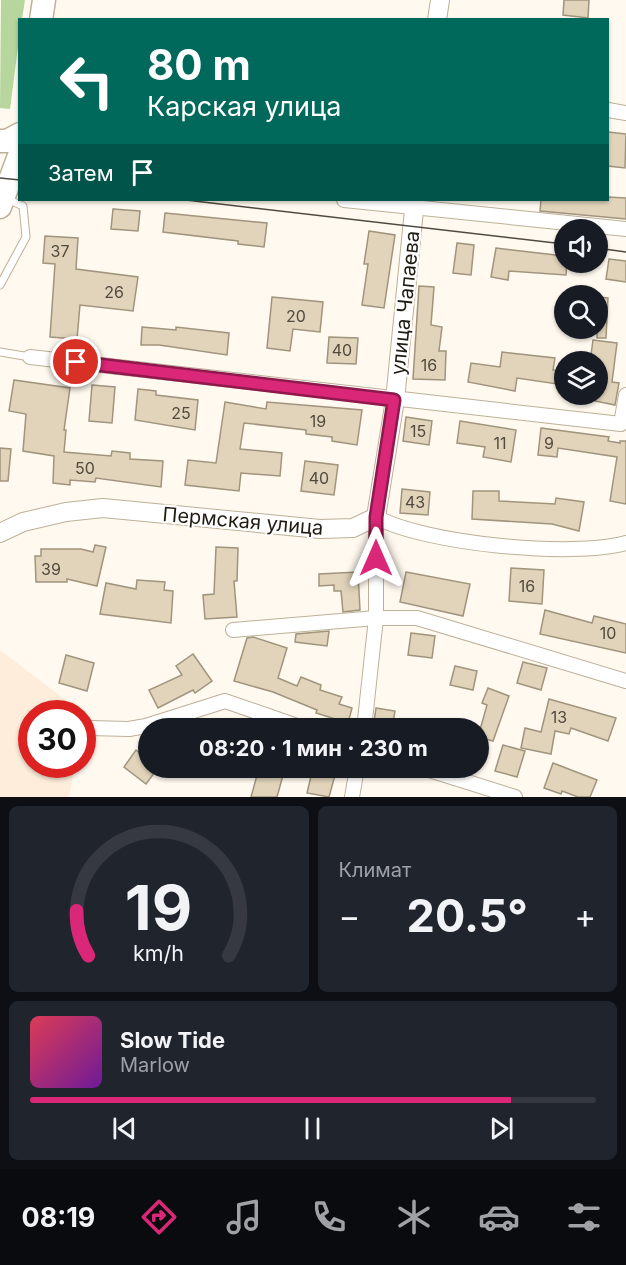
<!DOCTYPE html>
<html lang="ru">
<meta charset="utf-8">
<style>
body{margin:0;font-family:Inter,sans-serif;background:#20242c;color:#f1f3f6;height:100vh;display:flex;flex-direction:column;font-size:22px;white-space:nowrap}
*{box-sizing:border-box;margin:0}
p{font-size:20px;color:#9ea1a6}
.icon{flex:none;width:33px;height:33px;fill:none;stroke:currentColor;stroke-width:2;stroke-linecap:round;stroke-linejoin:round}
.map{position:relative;height:797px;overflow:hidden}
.panel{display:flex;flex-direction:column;gap:9px;padding:9px;background:#0d0f14;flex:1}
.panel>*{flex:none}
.top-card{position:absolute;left:18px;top:18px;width:591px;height:183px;border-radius:0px;box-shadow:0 2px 4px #0004;background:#00695c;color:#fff;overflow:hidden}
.buttons{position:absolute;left:554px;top:219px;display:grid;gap:12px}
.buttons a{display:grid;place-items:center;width:54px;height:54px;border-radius:50%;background:#171b24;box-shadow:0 2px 4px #0004;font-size:30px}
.speed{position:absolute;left:18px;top:700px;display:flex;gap:12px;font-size:30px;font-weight:700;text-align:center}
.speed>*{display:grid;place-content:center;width:78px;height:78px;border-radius:50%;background:#171b24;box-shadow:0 2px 4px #0004;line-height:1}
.speed .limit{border:9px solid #d22;background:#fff;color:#111}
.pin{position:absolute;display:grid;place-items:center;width:51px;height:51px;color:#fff;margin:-26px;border:3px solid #fff;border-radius:50%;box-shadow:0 2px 6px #0007}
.me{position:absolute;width:66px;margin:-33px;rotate:0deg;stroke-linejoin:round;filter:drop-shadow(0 0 4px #0008)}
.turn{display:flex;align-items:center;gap:21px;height:126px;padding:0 30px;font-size:27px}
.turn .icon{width:78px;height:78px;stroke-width:2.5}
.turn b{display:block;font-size:42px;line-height:51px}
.then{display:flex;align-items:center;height:57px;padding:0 30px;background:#0003;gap:12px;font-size:22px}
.big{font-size:45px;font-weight:700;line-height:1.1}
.panel .tile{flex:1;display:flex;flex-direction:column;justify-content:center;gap:9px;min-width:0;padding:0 21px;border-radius:9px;background:#20242c}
.panel .dial{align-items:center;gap:0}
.dial svg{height:156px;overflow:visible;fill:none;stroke:#363941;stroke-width:7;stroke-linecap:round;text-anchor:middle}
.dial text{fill:#f1f3f6;stroke:none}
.song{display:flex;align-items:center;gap:18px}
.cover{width:72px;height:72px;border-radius:9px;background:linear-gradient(135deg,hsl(350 70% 55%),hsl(280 70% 35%))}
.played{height:6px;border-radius:3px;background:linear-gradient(90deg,#db2777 85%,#363941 85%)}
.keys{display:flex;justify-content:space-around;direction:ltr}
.heat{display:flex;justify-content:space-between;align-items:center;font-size:33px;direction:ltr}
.panel .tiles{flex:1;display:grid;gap:9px;grid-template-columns:1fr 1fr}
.tile:last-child{grid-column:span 2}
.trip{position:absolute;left:138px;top:718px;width:351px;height:60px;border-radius:30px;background:#171b24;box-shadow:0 2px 4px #0004;font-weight:700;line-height:60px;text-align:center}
.tab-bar{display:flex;height:96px;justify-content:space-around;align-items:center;background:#090b0e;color:#9ea1a6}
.tab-bar .icon{width:42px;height:42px}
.tab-bar .current{color:#db2777}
.tab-bar b{font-size:27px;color:#f1f3f6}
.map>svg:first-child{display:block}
.education{fill:#feeddb}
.forest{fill:#b7d69d}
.building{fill:#e2d4bb;stroke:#a1947c;stroke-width:1.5}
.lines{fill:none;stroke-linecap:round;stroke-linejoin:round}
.service-casing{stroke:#beb098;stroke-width:9}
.minor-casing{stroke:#beb098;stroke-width:16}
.tertiary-casing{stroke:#beb098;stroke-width:20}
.trunk-casing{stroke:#beb098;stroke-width:25}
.service{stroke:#fff;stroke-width:7}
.minor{stroke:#fff;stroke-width:14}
.tertiary{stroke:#fff;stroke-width:18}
.trunk{stroke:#fff;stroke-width:22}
.tram{stroke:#4f4a41;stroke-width:1.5}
.route-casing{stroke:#8e194d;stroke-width:15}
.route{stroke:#db2777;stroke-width:10}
.labels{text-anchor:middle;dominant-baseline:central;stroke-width:4.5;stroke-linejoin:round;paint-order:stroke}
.number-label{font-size:16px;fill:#514a3d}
.street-label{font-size:20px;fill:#211c13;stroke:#fff}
</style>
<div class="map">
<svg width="626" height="797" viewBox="0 0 626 797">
<rect width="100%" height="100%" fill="#fff9ef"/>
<!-- education -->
<polygon class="education" points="0,650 81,712 32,714 32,765 75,765 69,797 0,797"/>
<!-- forest -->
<polygon class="forest" points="1,0 25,0 22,19 20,20 19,39 10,109 0,108"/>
<!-- building -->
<g class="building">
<polygon points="564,0 589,0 588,18 563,15"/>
<polygon points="608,132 626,134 625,168 608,166"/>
<polygon points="608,197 626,198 626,219 540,211 541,200 608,200"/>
<polygon points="113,209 140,211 138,231 111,229"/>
<polygon points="165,213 267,223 264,247 238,244 238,241 163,232"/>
<polygon points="369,231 395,235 384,308 362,305 368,264 364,264"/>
<polygon points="45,236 78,238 76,269 138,277 133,311 80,305 77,339 50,337 55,264 43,263"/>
<polygon points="457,243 474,245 471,275 453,273"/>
<polygon points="496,248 564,256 564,262 567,262 566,275 509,271 508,280 491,277"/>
<polygon points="609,259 626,261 626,282 606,279"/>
<polygon points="419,286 434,287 431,325 442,327 439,351 446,351 445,380 413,379"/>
<polygon points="272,297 323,302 320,332 293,329 290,351 267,348"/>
<polygon points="597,297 608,298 606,338 597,338"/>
<polygon points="142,327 176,330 176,327 229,333 227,355 159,345 141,345"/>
<polygon points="329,337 358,338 356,364 327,363"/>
<polygon points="593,340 617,343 612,382 619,383 615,405 595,401 601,365 597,365 597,362 590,362"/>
<polygon points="502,352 555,358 553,370 564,371 564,385 517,378 515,391 468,382 471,363 500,367"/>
<polygon points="14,380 70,388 64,430 66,430 64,452 111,456 112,451 130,453 130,459 163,461 161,487 96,478 95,482 70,480 70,485 53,483 54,456 23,451 26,414 9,411"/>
<polygon points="92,385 115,387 112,423 89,421"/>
<polygon points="138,389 156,391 156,395 198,400 195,430 135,420"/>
<polygon points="225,402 266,409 267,402 362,410 357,445 332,441 332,437 306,434 306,430 244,423 240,449 282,453 280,476 241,473 239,491 185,485 188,460 216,463"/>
<polygon points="406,417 432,421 429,445 403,441"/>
<polygon points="460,421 516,430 511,462 483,457 485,447 457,443"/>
<polygon points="541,428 609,437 608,441 620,443 620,441 626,441 626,504 610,501 617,457 558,448 557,457 538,455"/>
<polygon points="0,448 11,449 8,481 0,481"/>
<polygon points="305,461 338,465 334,495 301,491"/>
<polygon points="402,489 430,492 428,515 400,513"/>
<polygon points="473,491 499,491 499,501 555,504 556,498 584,502 579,531 552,524 472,519"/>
<polygon points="95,545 106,547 97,586 67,579 67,582 36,582 35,556 41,556 41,549 81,549 93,552"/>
<polygon points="216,547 238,548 237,581 234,581 237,617 205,619 203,595 214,594"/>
<polygon points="511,568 544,570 542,604 509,601"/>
<polygon points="358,572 360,610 343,612 341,591 334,591 334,585 319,586 319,574"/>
<polygon points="406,572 470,584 463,616 400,602"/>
<polygon points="137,580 165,582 164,590 173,591 171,623 100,614 106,583 136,589"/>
<polygon points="545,610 592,623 594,616 626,624 626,653 540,634"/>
<polygon points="329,631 327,646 295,642 296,634"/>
<polygon points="411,633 435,636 432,658 408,655"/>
<polygon points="253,637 287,648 278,678 297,686 301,677 321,685 320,690 342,697 339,704 352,708 348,723 316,713 317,710 273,692 234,681 247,638"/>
<polygon points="193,654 212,681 195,693 193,690 158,708 149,690 182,675 176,666"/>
<polygon points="66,655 94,663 87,691 59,683"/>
<polygon points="523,662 547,668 541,690 517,683"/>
<polygon points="455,666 477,671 473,690 450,685"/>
<polygon points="488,688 509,696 493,741 478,737 487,705 482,703"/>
<polygon points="549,699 616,718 608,741 571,728 569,734 555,731 551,754 521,748 525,728 541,732"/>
<polygon points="376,708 395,711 392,729 373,729"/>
<polygon points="503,745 525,751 517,777 495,771"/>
<polygon points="136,750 148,760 148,768 158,768 146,784 124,767"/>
<polygon points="553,763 597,780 590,797 578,797 562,791 561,794 544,788"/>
<polygon points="259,768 285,768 277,797 251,797"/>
<polygon points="313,768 337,768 329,797 307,793"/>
</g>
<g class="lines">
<!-- service casing -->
<g class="service-casing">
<g id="service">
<polyline points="0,285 26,237 23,206 7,199"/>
<polyline points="0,352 30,357"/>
</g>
</g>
<!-- minor casing -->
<g class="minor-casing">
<g id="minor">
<polyline points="608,110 626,113"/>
<polyline points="344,200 626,229"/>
<polyline points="30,357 621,424 626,395"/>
<polyline points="233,630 376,618 417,618 626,681"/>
<polyline points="89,728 129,729 146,726 225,701 306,729"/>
<path d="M364,729L376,618V517C425,544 573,558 626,543"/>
<polyline points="423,768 515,797"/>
<polyline points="352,797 357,768"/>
</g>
</g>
<!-- tertiary casing -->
<g class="tertiary-casing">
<g id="tertiary">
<polyline points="437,20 440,0"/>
<polyline points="0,533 23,522 66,512 103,508 320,529 353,528 376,517 395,400 415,200"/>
</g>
</g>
<!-- trunk casing -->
<g class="trunk-casing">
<g id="trunk">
<polyline points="41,20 44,0"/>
<polyline points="0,141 7,141 20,134"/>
<polyline points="0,207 20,153"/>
</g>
</g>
<!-- service -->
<use href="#service" class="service"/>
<!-- minor -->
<use href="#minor" class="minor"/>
<!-- tertiary -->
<use href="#tertiary" class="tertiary"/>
<!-- trunk -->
<use href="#trunk" class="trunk"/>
<!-- tram -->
<g class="tram">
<polyline points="0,178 20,180"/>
<polyline points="186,200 564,244"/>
<polyline points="597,248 626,252"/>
</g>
</g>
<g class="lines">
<!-- route casing -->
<g class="route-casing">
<polyline id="route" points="76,362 394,400 376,517 376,558"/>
</g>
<!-- route -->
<use href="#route" class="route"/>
</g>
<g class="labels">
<!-- number labels -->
<g class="number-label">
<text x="60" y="251">37</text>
<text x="114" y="292">26</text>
<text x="296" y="316">20</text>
<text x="342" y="350">40</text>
<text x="429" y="365">16</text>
<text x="181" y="413">25</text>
<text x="318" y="421">19</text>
<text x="418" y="431">15</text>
<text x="500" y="443">11</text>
<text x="549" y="443">9</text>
<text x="85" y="468">50</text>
<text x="319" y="478">40</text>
<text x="415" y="502">43</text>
<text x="51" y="569">39</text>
<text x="527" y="586">16</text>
<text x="608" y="633">10</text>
<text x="559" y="717">13</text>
</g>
<!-- street labels -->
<g class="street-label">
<text transform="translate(405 303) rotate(-84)">улица Чапаева</text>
<text transform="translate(243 521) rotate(5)">Пермская улица</text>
</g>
</g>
</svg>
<div class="buttons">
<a><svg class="icon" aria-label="sound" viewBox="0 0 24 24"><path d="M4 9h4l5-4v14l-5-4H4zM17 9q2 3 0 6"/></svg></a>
<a><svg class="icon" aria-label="search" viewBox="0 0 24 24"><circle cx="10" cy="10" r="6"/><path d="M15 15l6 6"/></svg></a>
<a><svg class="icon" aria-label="layers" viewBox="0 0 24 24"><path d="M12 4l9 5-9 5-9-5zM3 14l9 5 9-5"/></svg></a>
</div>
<div class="speed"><div class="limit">30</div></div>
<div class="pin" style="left:76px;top:362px;background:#d93025"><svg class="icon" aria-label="arrive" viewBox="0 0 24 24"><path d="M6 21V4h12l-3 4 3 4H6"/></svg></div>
<svg class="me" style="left:376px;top:558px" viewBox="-20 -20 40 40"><path d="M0-17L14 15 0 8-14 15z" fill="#db2777" stroke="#fff" stroke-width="4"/></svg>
<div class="trip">08:20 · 1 мин · 230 m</div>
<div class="top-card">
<div class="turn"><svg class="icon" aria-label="left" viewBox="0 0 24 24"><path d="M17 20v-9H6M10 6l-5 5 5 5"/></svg><div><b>80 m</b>Карская улица</div></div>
<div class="then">Затем<svg class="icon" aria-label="arrive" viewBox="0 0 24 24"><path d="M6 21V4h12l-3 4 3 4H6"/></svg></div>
</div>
</div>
<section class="panel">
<div class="tiles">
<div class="tile dial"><svg viewBox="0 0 100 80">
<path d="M14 69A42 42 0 1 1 86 69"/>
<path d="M14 69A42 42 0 0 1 8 46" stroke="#db2777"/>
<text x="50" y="56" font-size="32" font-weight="700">19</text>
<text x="50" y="72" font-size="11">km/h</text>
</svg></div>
<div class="tile"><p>Климат</p>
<div class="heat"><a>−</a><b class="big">20.5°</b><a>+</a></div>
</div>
<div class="tile">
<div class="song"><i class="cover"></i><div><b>Slow Tide</b><p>Marlow</p></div></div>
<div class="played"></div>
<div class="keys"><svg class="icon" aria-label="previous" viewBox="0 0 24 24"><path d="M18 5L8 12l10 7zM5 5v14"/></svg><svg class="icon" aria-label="pause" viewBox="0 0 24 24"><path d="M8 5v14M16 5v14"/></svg><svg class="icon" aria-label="next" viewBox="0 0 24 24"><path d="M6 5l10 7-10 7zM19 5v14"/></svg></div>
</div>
</div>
</section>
<nav class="tab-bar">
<b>08:19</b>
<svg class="icon current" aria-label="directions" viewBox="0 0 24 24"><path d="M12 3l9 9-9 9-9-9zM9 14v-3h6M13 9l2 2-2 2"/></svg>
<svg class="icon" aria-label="music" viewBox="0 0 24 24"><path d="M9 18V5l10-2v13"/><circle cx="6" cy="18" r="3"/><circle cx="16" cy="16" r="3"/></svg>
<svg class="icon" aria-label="phone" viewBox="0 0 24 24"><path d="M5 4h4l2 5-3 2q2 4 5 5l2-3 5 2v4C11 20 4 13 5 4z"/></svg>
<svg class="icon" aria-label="climate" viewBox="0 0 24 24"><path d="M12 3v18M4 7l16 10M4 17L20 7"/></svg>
<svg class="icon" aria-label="car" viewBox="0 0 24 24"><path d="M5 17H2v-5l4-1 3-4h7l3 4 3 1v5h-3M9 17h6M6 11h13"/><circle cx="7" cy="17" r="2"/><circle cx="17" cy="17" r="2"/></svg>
<svg class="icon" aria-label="filters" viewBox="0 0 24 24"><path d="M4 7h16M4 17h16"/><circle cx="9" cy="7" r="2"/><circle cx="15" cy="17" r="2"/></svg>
</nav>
